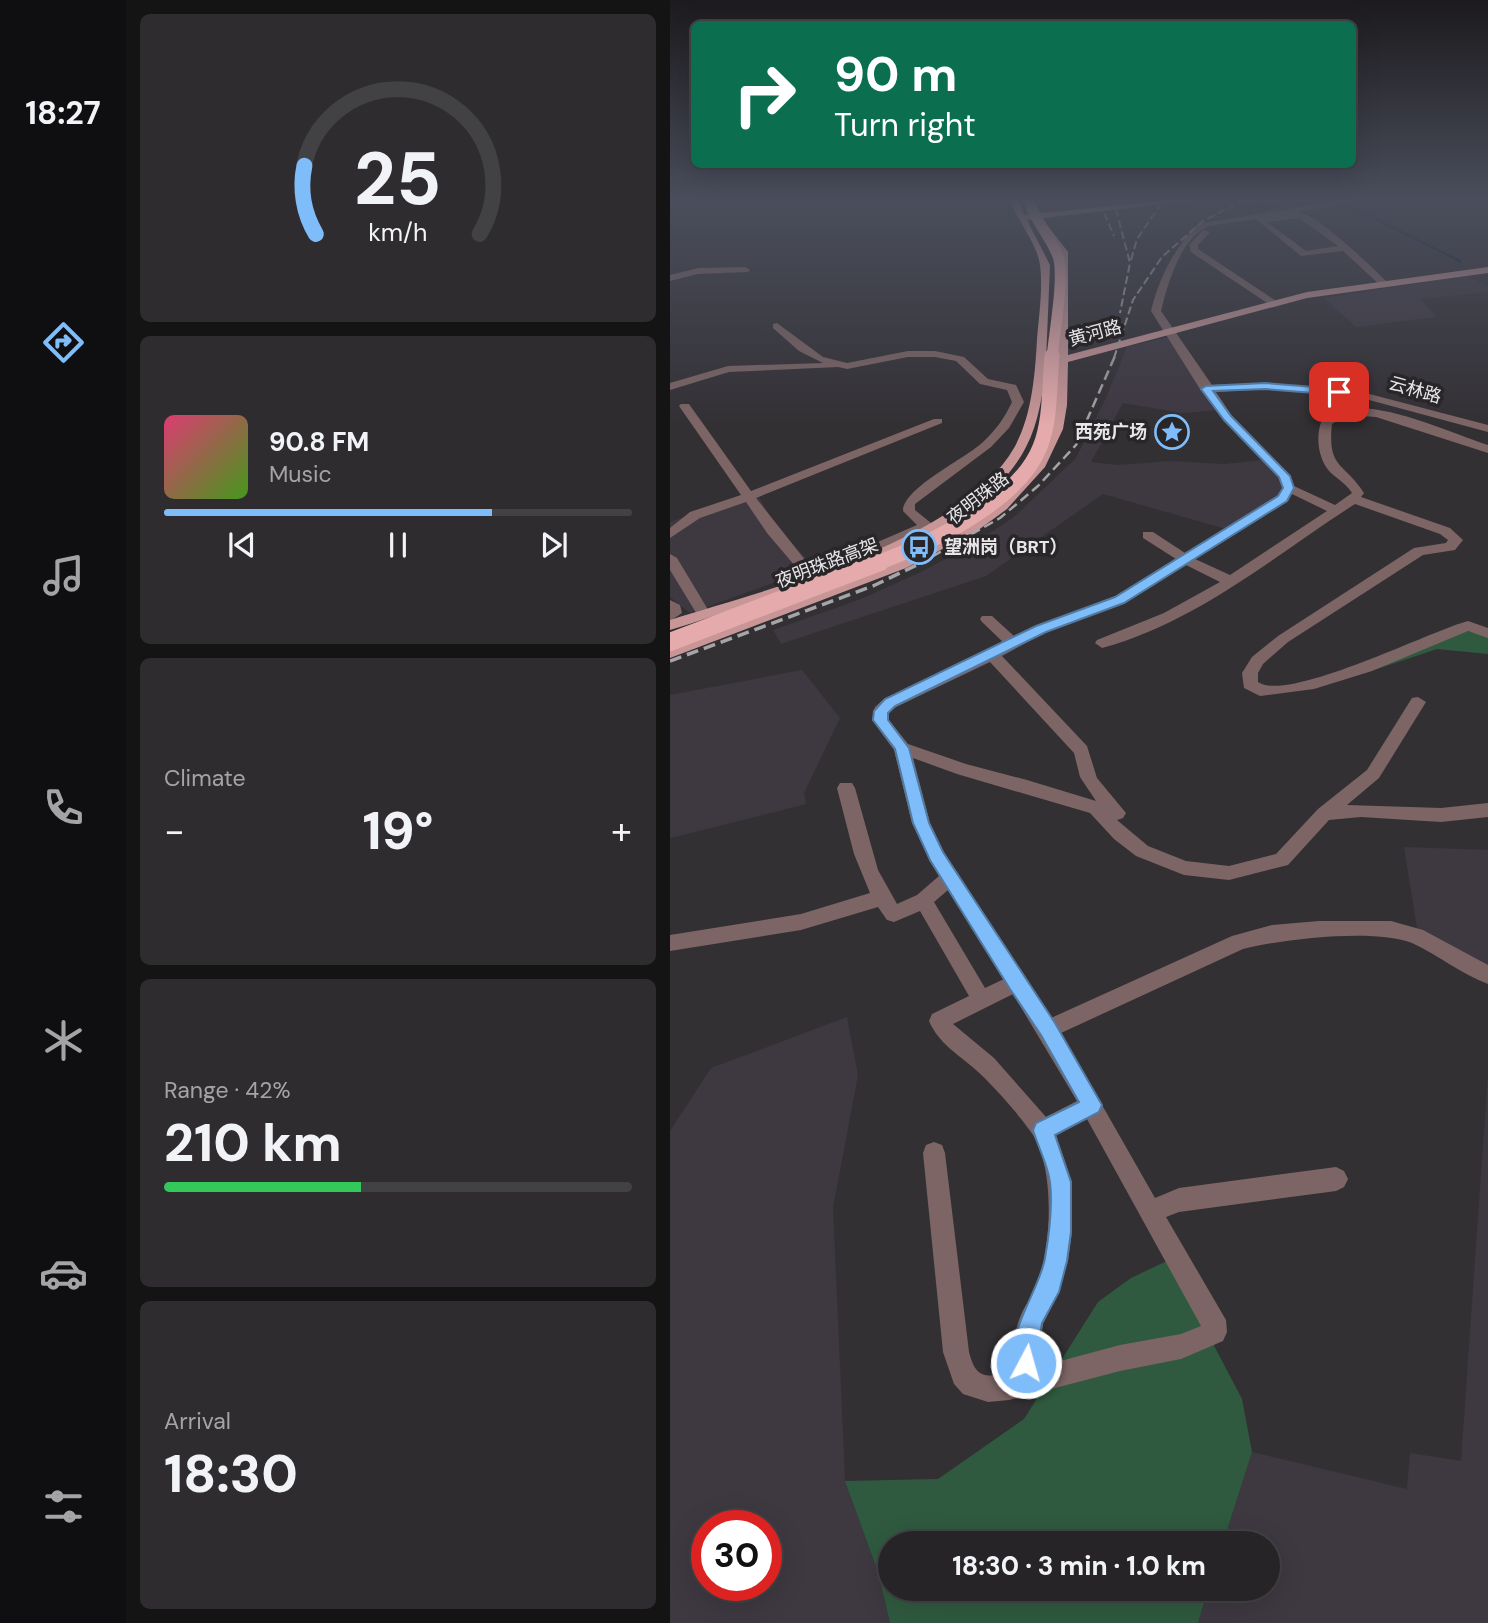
<!DOCTYPE html>
<meta charset="utf-8">
<style>
body{margin:0;font-family:"DM Sans","Noto Sans SC",sans-serif;background:#2e2c2f;color:#f1f3f6;height:100vh;display:flex;flex-direction:column;font-size:26px;white-space:nowrap}
*{box-sizing:border-box;margin:0}
p{font-size:23px;color:#a4a4a7}
.icon{flex:none;width:38px;height:38px;fill:none;stroke:currentColor;stroke-width:2;stroke-linecap:round;stroke-linejoin:round}
.map{position:relative;flex:1;overflow:hidden}
.sheet{display:flex;flex-direction:column;gap:14px;padding:14px;background:#151415;width:544px}
.sheet>*{flex:none}
.banner{position:absolute;left:21px;top:21px;width:665px;height:147px;border-radius:10px;box-shadow:0 7px 28px #0002,0 0 0 2px #424144;background:#0b6e4f;color:#fff;overflow:hidden}
.speed{position:absolute;left:21px;top:1510px;display:flex;gap:14px;font-size:35px;font-weight:700;text-align:center}
.speed>*{display:grid;place-content:center;width:91px;height:91px;border-radius:50%;background:#262427;box-shadow:0 7px 28px #0002,0 0 0 2px #424144;line-height:1}
.speed .limit{border:10px solid #d22;background:#fff;color:#111}
.pin{position:absolute;display:grid;place-items:center;width:60px;height:60px;color:#fff;margin:-30px;border-radius:14px;box-shadow:0 4px 10px #0006}
.me{position:absolute;width:77px;margin:-38px;rotate:6deg;stroke-linejoin:round;filter:drop-shadow(0 0 5px #0008)}
.turn{display:flex;align-items:center;gap:24px;height:147px;padding:0 28px;font-size:32px}
.turn .icon{width:91px;height:91px;stroke-width:2.5}
.turn b{display:block;font-size:49px;line-height:60px}
.big{font-size:52px;font-weight:800;line-height:1.1}
.sheet .card{flex:1;display:flex;flex-direction:column;justify-content:center;gap:10px;min-width:0;padding:0 24px;border-radius:10px;background:#2e2c2f}
.sheet .dial{align-items:center;gap:0}
.dial svg{height:182px;overflow:visible;fill:none;stroke:#424144;stroke-width:7;stroke-linecap:round;text-anchor:middle}
.dial text{fill:#f1f3f6;stroke:none}
.song{display:flex;align-items:center;gap:21px}
.cover{width:84px;height:84px;border-radius:10px;background:linear-gradient(135deg,hsl(340 70% 55%),hsl(100 70% 35%))}
.played{height:7px;border-radius:4px;background:linear-gradient(90deg,#7fbdfa 70%,#424144 70%)}
.keys{display:flex;justify-content:space-around;direction:ltr}
.heat{display:flex;justify-content:space-between;align-items:center;font-size:38px;direction:ltr}
.charge{height:10px;border-radius:5px;background:linear-gradient(90deg,#34c759 42%,#424144 0)}
.trip{position:absolute;left:208px;top:1531px;width:402px;height:70px;border-radius:35px;background:#262427;box-shadow:0 7px 28px #0002,0 0 0 2px #424144;font-weight:800;line-height:70px;text-align:center}
main{display:flex;flex:1;min-height:0}
.dock{display:flex;flex-direction:column;width:126px;justify-content:space-around;align-items:center;background:#0f0e10;color:#a4a4a7}
.dock .icon{width:49px;height:49px}
.dock .current{color:#7fbdfa}
.dock b{font-size:32px;color:#f1f3f6}
.map>svg:first-child{display:block}
.built{fill:#3e3841;fill-rule:evenodd}
.green{fill:#2f5a3f}
.water{fill:#0a1d3f}
.lines{fill:none;stroke-linecap:round;stroke-linejoin:round}
.stream{stroke:#0a1d3f;stroke-width:2}
.minor{fill:#7d6565;fill-rule:evenodd}
.major{fill:#c89697;fill-rule:evenodd}
.rail-far2{stroke:#a5a4a6;stroke-width:2;stroke-dasharray:8 3.5;stroke-linecap:butt}
.rail-far1{stroke:#a5a4a6;stroke-width:2.5;stroke-dasharray:10 5;stroke-linecap:butt}
.rail{stroke:#a5a4a6;stroke-width:3.5;stroke-dasharray:12 6;stroke-linecap:butt}
.highway-bridge-far2{stroke:#e5aaab;stroke-width:11}
.highway-bridge-far1{stroke:#e5aaab;stroke-width:15}
.highway-bridge{stroke:#e5aaab;stroke-width:18}
.route{fill:#7fbdfa;stroke:#537ba2;stroke-width:2}
.labels{text-anchor:middle;dominant-baseline:central;stroke-width:7;stroke-linejoin:round;paint-order:stroke}
.far-street-label{font-size:18px;fill:#e7e6e8;stroke:#29262a}
.far-poi-label{font-size:18px;font-weight:bold;fill:#e7e6e8;stroke:#29262a;text-anchor:end}
</style>
<main>
<nav class="dock">
<b>18:27</b>
<svg class="icon current" aria-label="directions" viewBox="0 0 24 24"><path d="M12 3l9 9-9 9-9-9zM9 14v-3h6M13 9l2 2-2 2"/></svg>
<svg class="icon" aria-label="music" viewBox="0 0 24 24"><path d="M9 18V5l10-2v13"/><circle cx="6" cy="18" r="3"/><circle cx="16" cy="16" r="3"/></svg>
<svg class="icon" aria-label="phone" viewBox="0 0 24 24"><path d="M5 4h4l2 5-3 2q2 4 5 5l2-3 5 2v4C11 20 4 13 5 4z"/></svg>
<svg class="icon" aria-label="climate" viewBox="0 0 24 24"><path d="M12 3v18M4 7l16 10M4 17L20 7"/></svg>
<svg class="icon" aria-label="car" viewBox="0 0 24 24"><path d="M5 17H2v-5l4-1 3-4h7l3 4 3 1v5h-3M9 17h6M6 11h13"/><circle cx="7" cy="17" r="2"/><circle cx="17" cy="17" r="2"/></svg>
<svg class="icon" aria-label="filters" viewBox="0 0 24 24"><path d="M4 7h16M4 17h16"/><circle cx="9" cy="7" r="2"/><circle cx="15" cy="17" r="2"/></svg>
</nav>
<section class="sheet">
<div class="card dial"><svg viewBox="0 0 100 80">
<path d="M14 69A42 42 0 1 1 86 69"/>
<path d="M14 69A42 42 0 0 1 9 39" stroke="#7fbdfa"/>
<text x="50" y="56" font-size="32" font-weight="700">25</text>
<text x="50" y="72" font-size="11">km/h</text>
</svg></div>
<div class="card">
<div class="song"><i class="cover"></i><div><b>90.8 FM</b><p>Music</p></div></div>
<div class="played"></div>
<div class="keys"><svg class="icon" aria-label="previous" viewBox="0 0 24 24"><path d="M18 5L8 12l10 7zM5 5v14"/></svg><svg class="icon" aria-label="pause" viewBox="0 0 24 24"><path d="M8 5v14M16 5v14"/></svg><svg class="icon" aria-label="next" viewBox="0 0 24 24"><path d="M6 5l10 7-10 7zM19 5v14"/></svg></div>
</div>
<div class="card"><p>Climate</p>
<div class="heat"><a>−</a><b class="big">19°</b><a>+</a></div>
</div>
<div class="card"><p>Range · 42%</p><b class="big">210 km</b><div class="charge"></div></div>
<div class="card"><p>Arrival</p><b class="big">18:30</b></div>
</section>
<div class="map">
<svg width="818" height="1623" viewBox="0 0 818 1623">
<rect width="100%" height="100%" fill="#333034"/>
<!-- built -->
<g class="built">
<polygon points="370,198 503,198 374,213"/>
<polygon points="795,276 818,286 818,292 750,299 767,317 686,327 654,298"/>
<polygon points="498,337 548,410 512,413 453,403 421,462 448,465 500,461 555,464 593,460 607,477 612,485 612,493 556,529 433,494 316,576 111,644 103,630 191,599 253,571 303,544 344,517 406,458 436,398 457,347"/>
<polygon points="86,492 103,522 145,568 20,613 0,597 0,522"/>
<polygon points="132,670 170,718 134,793 136,804 0,838 0,695"/>
<polygon points="734,847 818,850 818,969 747,928"/>
<path d="M177,1017L188,1075L163,1208L175,1480L208,1572L220,1623H0V1131L41,1068ZM37,1526H96V1586H37Z"/>
<polygon points="818,1074 818,1623 528,1623 538,1589 598,1589 598,1544 553,1543 582,1452 737,1489 740,1453 791,1461"/>
</g>
<!-- green -->
<g class="green">
<polygon points="784,628 818,636 818,654 767,649 704,670"/>
<polygon points="499,1260 572,1399 582,1452 553,1543 220,1544 220,1589 538,1589 528,1623 220,1623 208,1572 175,1481 268,1479 354,1419 428,1302 461,1278"/>
</g>
<!-- water -->
<polygon class="water" points="593,198 662,198 593,209 579,207"/>
<g class="lines">
<!-- stream -->
<polyline class="stream" points="664,198 790,261"/>
<!-- minor -->
<g class="minor">
<path d="M672,198H682L686,201L619,214C623,213 627,212 630,213C647,214 702,267 716,281V285H710L673,251L631,256L586,219C573,222 543,223 533,229C509,244 497,286 491,311L542,385L595,383L688,391L818,425V432L688,397L595,389L546,392L562,416L618,473L624,486L665,505L682,493C676,484 669,480 661,473C648,460 645,436 652,420C660,415 667,410 677,409C718,403 778,432 818,445V453L706,417L677,415L662,424C657,469 674,462 694,493L691,497L780,528L793,540L785,550L753,555L618,642L593,664L588,673V682C618,703 760,631 798,621L818,628V638L798,631L702,671L644,689L590,696L574,688L572,673L582,657L608,636L744,548L776,543L778,540L770,534L685,504C604,556 527,622 432,648L425,643L427,640L494,613L550,582L516,565L454,603L376,632L332,656L417,746L427,778L456,813L453,818L447,820L478,846L516,861L559,866L606,854L648,809L697,770L742,698L748,697L756,702L709,778L677,805L771,808L818,803V817L771,822L691,817L659,820L618,865L559,880L514,875L466,856L444,839L420,813L287,774L243,758L260,823L273,851L381,1018L562,936L602,925L649,921H721L753,930L818,965V984C791,974 768,955 742,943C706,928 611,939 573,949L391,1033L485,1198L509,1188L666,1167L674,1171L678,1179L674,1187L666,1191L509,1212L496,1217L556,1320L557,1332L553,1341L511,1359L450,1371L339,1400L318,1402L293,1394L284,1384L273,1352L253,1153L256,1145L264,1142L272,1145L275,1153L299,1352C306,1380 316,1377 342,1373C343,1353 343,1333 351,1315C355,1305 362,1297 366,1287C382,1249 385,1170 363,1135C352,1118 322,1084 306,1070C288,1054 269,1044 259,1021L262,1014L299,996L250,911L224,922L217,920L208,907L131,930L0,951V935L131,914L200,893L184,854L167,788L170,783H182L185,788L208,870L227,904L247,895L269,876L242,823L224,750L202,720L205,707L214,699L334,643L312,622L310,619L312,616H322L345,637L366,626L444,597L506,559L473,538V532H483L515,553L608,496L613,488L608,477L554,420L530,389L481,311C489,278 504,248 528,224L673,200ZM629,218L668,246L636,251L597,222ZM622,494L657,511L560,575L525,559L618,501ZM320,662L404,753L410,777L426,801L357,780L296,764L238,744L218,719L219,713L226,707ZM278,890L334,979L315,988L264,902ZM343,994L407,1101L376,1117L324,1058L283,1024ZM417,1119L531,1326L511,1334L450,1345L368,1367L373,1324L389,1292L398,1261L402,1232V1182L386,1135Z"/>
<polygon points="533,230 540,232 528,245 528,249 606,301 606,305 600,305 521,252 519,245"/>
<polygon points="75,267 80,270 78,272 28,274 0,281 0,275 28,268"/>
<path d="M107,323L153,357L177,363L238,351H265L294,357L318,379L346,385L354,402L339,428L321,447L245,504V510L261,523V529L159,571L142,581L137,580L97,533L76,502L30,518L0,538V528L20,512L71,495L9,406L11,404H19L81,491L264,419H272V423L86,498L143,570L247,525L233,511C233,488 295,459 313,442C326,430 335,417 342,402L337,390L310,384L286,361L265,357H238L177,369L168,367L59,372L0,390V383L58,366L153,363L129,351L103,328V324Z"/>
<polygon points="0,554 7,558 40,613 38,616 33,618 28,616 0,570"/>
<polygon points="0,600 10,605 12,613 0,621"/>
</g>
<!-- major -->
<path class="major" d="M340,198H348L354,215L516,198H543L357,220L380,265L376,361L387,358L390,267L388,252L374,229L378,226L398,252V355L637,292L818,267V273L637,298L398,362L397,405L393,429L375,467L337,509L307,531L236,568L0,658V647L226,562L297,525L327,503L366,463L381,429L387,364L376,365C373,392 369,422 356,447C313,532 167,576 81,604C54,612 27,622 0,630V620C100,588 289,543 344,448C362,416 365,375 367,339C369,316 373,288 370,265C367,242 346,221 340,198Z"/>
<!-- rail-far2 -->
<g class="rail-far2">
<polyline points="443,198 460,263 450,313"/>
<polyline points="434,213 444,236"/>
<polyline points="461,260 467,239 495,198"/>
<polyline points="444,358 463,300 492,257 533,221 578,198"/>
</g>
<!-- rail-far1 -->
<polyline class="rail-far1" points="249,564 330,518 368,486 406,445 445,356"/>
<!-- rail -->
<polyline class="rail" points="0,661 203,586 253,562"/>
<!-- highway-bridge-far2 -->
<path class="highway-bridge-far2" d="M358,198C364,220 380,235 388,256C395,276 384,334 382,358"/>
<!-- highway-bridge-far1 -->
<path class="highway-bridge-far1" d="M205,564C258,544 348,503 370,447C381,420 379,386 382,356"/>
<!-- highway-bridge -->
<polyline class="highway-bridge" points="0,642 210,562"/>
</g>
<!-- sky -->
<linearGradient id="sky" x2="0" y2="1"><stop stop-color="#1c1a1d"/><stop offset="0.47" stop-color="#4a4e5c"/><stop offset="1" stop-color="#4a4e5c" stop-opacity="0"/></linearGradient>
<rect width="818" height="425" fill="url(#sky)"/>
<!-- route -->
<path class="route" d="M595,383L669,389L674,392L669,395L595,389L543,391L561,416L620,476L624,488L617,501L454,603L376,632L225,706L218,713V720L239,748L259,823L273,852L385,1023L432,1105L429,1112L385,1135L401,1182V1232L397,1261L389,1292L372,1323L364,1372L356,1375L347,1372C332,1335 369,1293 375,1258C379,1235 383,1206 380,1182C378,1165 368,1147 363,1130L366,1123L409,1102L371,1035L340,989L260,860L243,823L225,749L203,720L204,711L215,699L366,626L445,597L608,496L613,488L609,477L554,420L531,389L536,386Z"/>
<!-- icons -->
<defs>
<g id="sight-ring" transform="scale(1.75)"><circle r="9.5" fill="#29262a" stroke="#7fbdfa" stroke-width="1.5"/><path d="M0-6L1.8-2.2L6-1.7L2.9 1.2L3.7 5.4L0 3.3L-3.7 5.4L-2.9 1.2L-6-1.7L-1.8-2.2Z" fill="#7fbdfa"/></g>
<g id="bus-ring" transform="scale(1.75)"><circle r="9.5" fill="#29262a" stroke="#7fbdfa" stroke-width="1.5"/><path d="M-5-6H5V4H4V6H2V4H-2V6H-4V4H-5ZM-3.5-4V0h7V-4ZM-3.5 1.2v1.5H-2V1.2ZM2 1.2v1.5H3.5V1.2Z" fill="#7fbdfa"/></g>
</defs>
<g fill-rule="evenodd">
<use href="#sight-ring" x="502" y="432"/>
<use href="#bus-ring" x="249" y="547"/>
</g>
<g class="labels">
<!-- far-street labels -->
<g class="far-street-label">
<text transform="translate(425 333) rotate(-15)">黄河路</text>
<text transform="translate(745 390) rotate(16)">云林路</text>
<text transform="translate(308 498) rotate(-38)">夜明珠路</text>
<text transform="translate(157 563) rotate(-21)">夜明珠路高架</text>
</g>
<!-- far-poi labels -->
<g class="far-poi-label">
<text x="477" y="432">西苑广场</text>
<text x="274" y="547" text-anchor="start">望洲岗（BRT）</text>
</g>
</g>
</svg>
<div class="speed"><div class="limit">30</div></div>
<div class="pin" style="left:669px;top:392px;background:#d93025"><svg class="icon" aria-label="arrive" viewBox="0 0 24 24"><path d="M6 21V4h12l-3 4 3 4H6"/></svg></div>
<svg class="me" style="left:356px;top:1363px" viewBox="-20 -20 40 40"><circle r="17" fill="#7fbdfa" stroke="#fff" stroke-width="3"/><path d="M0-11L8 9 0 5-8 9z" fill="#fff"/></svg>
<div class="trip">18:30 · 3 min · 1.0 km</div>
<div class="banner">
<div class="turn"><svg class="icon" aria-label="right" viewBox="0 0 24 24"><path d="M7 20v-9h11M14 6l5 5-5 5"/></svg><div><b>90 m</b>Turn right</div></div>
</div>
</div>
</main>
